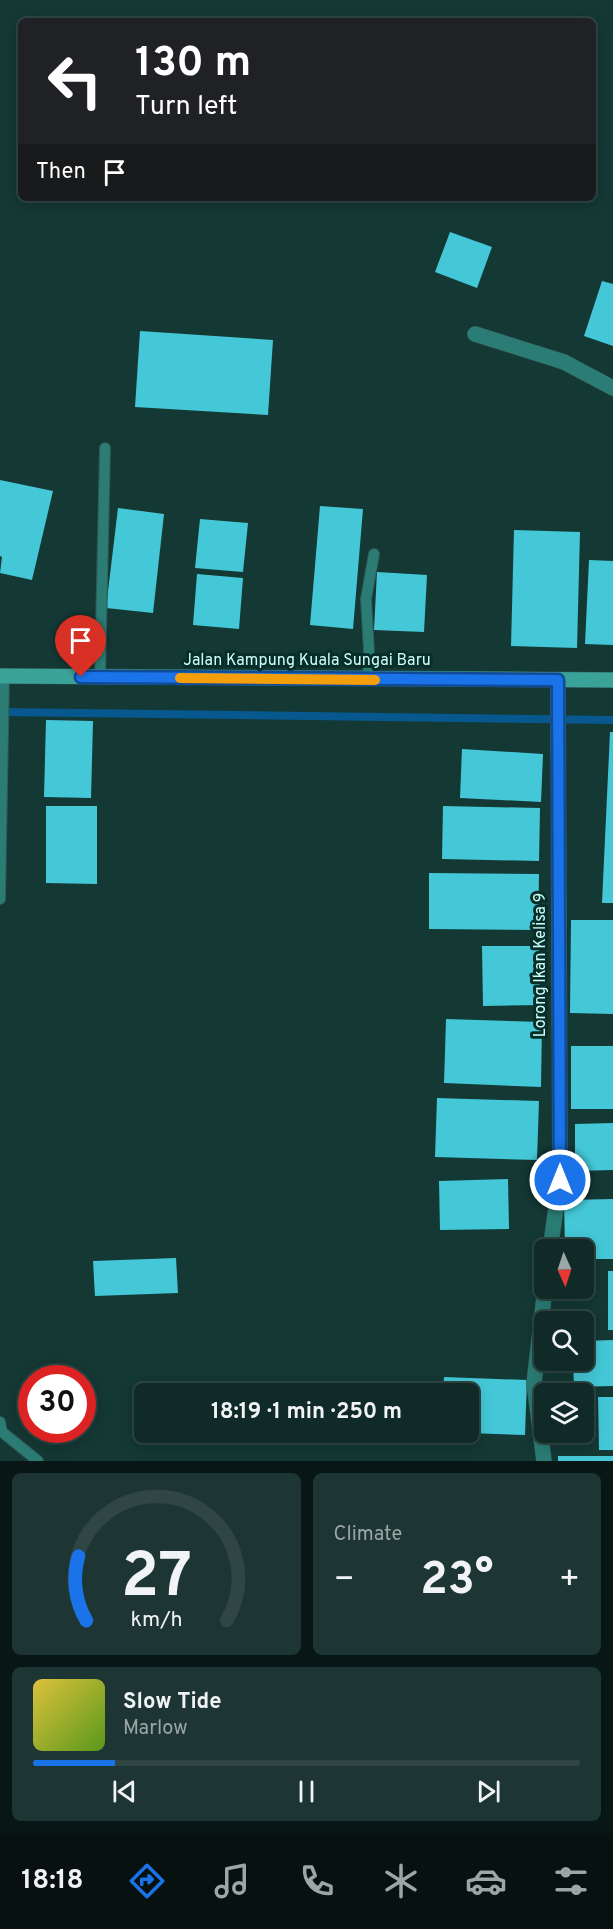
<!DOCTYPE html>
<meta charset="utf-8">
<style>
body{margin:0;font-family:Overpass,sans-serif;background:#1d3633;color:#f1f3f6;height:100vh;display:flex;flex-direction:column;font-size:22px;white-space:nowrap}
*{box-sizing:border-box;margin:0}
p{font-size:20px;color:#9ba7a7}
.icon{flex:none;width:33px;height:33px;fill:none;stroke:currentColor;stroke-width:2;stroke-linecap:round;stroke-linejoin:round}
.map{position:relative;height:1461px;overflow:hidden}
.panel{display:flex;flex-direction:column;gap:12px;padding:12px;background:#081715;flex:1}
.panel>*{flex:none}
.hud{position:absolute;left:18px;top:18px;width:578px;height:183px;border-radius:9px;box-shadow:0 3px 15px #0003,0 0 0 2px #2f4644;background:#202124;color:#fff;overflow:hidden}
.needle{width:39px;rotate:177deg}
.tools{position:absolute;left:534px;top:1239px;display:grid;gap:12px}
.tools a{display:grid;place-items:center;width:60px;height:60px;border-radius:9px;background:#0f2a27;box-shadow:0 3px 15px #0003,0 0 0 2px #2f4644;font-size:30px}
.speed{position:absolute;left:18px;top:1365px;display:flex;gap:12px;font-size:30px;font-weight:700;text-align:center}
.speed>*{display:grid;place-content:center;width:78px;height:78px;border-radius:50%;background:#0f2a27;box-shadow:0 3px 15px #0003,0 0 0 2px #2f4644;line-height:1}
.speed .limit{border:9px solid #d22;background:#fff;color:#111}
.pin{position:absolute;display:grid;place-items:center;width:51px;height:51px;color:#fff;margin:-62px -26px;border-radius:50% 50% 50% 0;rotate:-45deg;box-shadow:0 0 6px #0007}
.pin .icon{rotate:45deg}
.me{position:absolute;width:66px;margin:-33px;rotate:0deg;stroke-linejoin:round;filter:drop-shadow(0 0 4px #0008)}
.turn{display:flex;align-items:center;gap:21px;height:126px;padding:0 18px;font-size:27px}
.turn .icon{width:78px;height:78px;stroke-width:2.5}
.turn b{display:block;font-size:42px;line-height:51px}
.then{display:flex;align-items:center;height:57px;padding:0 18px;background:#0003;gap:12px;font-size:22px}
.big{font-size:45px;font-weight:700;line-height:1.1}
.panel .card{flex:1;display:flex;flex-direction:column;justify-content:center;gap:9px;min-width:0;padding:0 21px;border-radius:9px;background:#1d3633}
.panel .dial{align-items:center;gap:0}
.dial svg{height:156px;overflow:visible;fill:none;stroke:#2f4644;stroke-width:7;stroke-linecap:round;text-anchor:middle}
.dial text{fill:#f1f3f6;stroke:none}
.song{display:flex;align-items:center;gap:18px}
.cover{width:72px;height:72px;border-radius:9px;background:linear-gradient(135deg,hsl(50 70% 55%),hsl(90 70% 35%))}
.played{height:6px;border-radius:3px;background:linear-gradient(90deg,#1a73e8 15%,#2f4644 15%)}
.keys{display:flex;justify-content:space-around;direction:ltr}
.heat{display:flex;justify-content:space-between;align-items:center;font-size:33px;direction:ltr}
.panel .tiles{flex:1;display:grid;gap:12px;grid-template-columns:1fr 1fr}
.card:last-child{grid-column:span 2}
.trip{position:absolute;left:134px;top:1383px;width:345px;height:60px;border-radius:9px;background:#0f2a27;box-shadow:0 3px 15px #0003,0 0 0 2px #2f4644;font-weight:700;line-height:60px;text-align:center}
.dock{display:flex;height:96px;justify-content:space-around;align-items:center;background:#061110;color:#9ba7a7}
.dock .icon{width:42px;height:42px}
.dock .selected{color:#1a73e8}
.dock b{font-size:27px;color:#f1f3f6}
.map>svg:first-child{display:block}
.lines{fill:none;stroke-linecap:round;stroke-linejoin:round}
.stream{stroke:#07588f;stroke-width:8}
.building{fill:#44c8d8}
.lane-casing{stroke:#315853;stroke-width:12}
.street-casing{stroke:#315853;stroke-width:16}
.secondary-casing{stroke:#315853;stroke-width:16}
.lane{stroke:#2b7c75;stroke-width:10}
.street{stroke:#2b7c75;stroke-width:15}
.secondary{stroke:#3ba299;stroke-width:15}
.route-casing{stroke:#114b97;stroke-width:15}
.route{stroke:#1a73e8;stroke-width:10}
.slow{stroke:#f59e0b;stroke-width:10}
.labels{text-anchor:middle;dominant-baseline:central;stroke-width:6;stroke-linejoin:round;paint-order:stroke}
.street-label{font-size:16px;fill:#ccfff8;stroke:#082e2a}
</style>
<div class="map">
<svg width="613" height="1461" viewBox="0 0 613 1461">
<rect width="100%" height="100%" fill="#143834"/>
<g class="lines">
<!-- stream -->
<polyline class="stream" points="0,712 613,720"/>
</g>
<!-- building -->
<g class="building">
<polygon points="450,232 492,247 477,288 435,272"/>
<polygon points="602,281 613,284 613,346 584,336"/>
<polygon points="140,331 273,340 268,415 135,407"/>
<polygon points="0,480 53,491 32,580 0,573 2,557 0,556"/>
<polygon points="320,506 363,509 353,629 310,625"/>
<polygon points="118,508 164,514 153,613 106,608"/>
<polygon points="200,519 248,523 243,572 195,568"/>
<polygon points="514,530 580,532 577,648 511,646"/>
<polygon points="589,560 613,561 613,645 585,644"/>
<polygon points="377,572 427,575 424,632 374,630"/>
<polygon points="197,574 243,578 239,629 193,625"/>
<polygon points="46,720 93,721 91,798 44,797"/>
<polygon points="610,732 613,732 613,903 602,903"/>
<polygon points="462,749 543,754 541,802 460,798"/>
<polygon points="46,806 97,806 97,884 46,883"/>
<polygon points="443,806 540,808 539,861 442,859"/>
<polygon points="429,873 539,874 538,930 429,929"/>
<polygon points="571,920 613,920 613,1014 570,1013"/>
<polygon points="482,946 539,946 540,1005 483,1006"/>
<polygon points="446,1019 542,1022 541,1087 444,1083"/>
<rect x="571" y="1046" width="42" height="63"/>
<polygon points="437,1098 539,1101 537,1160 435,1157"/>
<polygon points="613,1123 613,1170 575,1171 575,1124"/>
<polygon points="508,1179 509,1229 440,1230 439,1181"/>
<polygon points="613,1199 613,1259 584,1259 584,1250 565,1250 564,1200"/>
<polygon points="176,1258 178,1293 95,1296 93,1261"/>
<rect x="608" y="1271" width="5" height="59"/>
<polygon points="613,1340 613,1386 574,1387 573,1360 584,1360 584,1341"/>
<polygon points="444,1377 527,1380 525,1435 468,1433 468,1394 443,1394"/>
<polygon points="598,1397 613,1397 613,1450 599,1450"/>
<rect x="558" y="1456" width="55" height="5"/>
</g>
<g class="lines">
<!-- lane casing -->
<g class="lane-casing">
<g id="lane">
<polyline points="100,677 105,448"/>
<polyline points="368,680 369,651 366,599 374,554"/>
<polyline points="0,899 4,676"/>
<polyline points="0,1422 2,1432 38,1461"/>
</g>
</g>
<!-- street casing -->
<g class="street-casing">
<g id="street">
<polyline points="475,334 564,362 613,388"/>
<polyline points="550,1250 560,1180 558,680"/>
<polyline points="544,1461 534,1383 545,1288"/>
</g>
</g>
<!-- secondary casing -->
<g class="secondary-casing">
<polyline id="secondary" points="0,676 613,680"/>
</g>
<!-- lane -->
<use href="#lane" class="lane"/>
<!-- street -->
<use href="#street" class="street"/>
<!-- secondary -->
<use href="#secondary" class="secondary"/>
</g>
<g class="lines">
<!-- route casing -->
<g class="route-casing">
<polyline id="route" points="81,677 558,680 560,1180"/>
</g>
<!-- route -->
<use href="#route" class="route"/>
<!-- slow -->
<polyline class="slow" points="180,678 375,680"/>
</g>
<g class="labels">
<!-- street labels -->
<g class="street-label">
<text x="307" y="661">Jalan Kampung Kuala Sungai Baru</text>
<text transform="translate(541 965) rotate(-90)">Lorong Ikan Kelisa 9</text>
</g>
</g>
</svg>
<div class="tools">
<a><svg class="needle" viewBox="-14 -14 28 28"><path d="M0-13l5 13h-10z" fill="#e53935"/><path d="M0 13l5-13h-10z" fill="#9ba7a7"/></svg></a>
<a><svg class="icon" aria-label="search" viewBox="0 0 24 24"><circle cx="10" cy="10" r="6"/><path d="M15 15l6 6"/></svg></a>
<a><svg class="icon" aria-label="layers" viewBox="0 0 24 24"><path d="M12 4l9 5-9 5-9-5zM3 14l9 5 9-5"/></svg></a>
</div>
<div class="speed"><div class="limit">30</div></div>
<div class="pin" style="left:81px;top:677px;background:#d93025"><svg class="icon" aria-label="arrive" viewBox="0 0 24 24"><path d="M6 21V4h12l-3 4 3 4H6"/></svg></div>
<svg class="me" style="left:560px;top:1180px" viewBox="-20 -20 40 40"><circle r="17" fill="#1a73e8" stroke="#fff" stroke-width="3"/><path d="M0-11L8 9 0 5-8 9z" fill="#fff"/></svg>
<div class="trip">18:19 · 1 min · 250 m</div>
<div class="hud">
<div class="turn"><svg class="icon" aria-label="left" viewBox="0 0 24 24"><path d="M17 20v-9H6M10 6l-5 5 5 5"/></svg><div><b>130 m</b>Turn left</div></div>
<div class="then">Then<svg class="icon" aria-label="arrive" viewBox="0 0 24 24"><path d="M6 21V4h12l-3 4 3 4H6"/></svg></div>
</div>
</div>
<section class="panel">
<div class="tiles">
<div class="card dial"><svg viewBox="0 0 100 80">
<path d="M14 69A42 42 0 1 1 86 69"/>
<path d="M14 69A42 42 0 0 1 10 36" stroke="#1a73e8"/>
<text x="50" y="56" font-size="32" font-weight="700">27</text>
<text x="50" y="72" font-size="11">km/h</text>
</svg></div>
<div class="card"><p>Climate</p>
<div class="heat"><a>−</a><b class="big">23°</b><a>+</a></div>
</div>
<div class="card">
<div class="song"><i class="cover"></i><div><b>Slow Tide</b><p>Marlow</p></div></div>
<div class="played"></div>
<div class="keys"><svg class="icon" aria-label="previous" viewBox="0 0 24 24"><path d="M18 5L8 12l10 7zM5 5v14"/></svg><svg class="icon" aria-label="pause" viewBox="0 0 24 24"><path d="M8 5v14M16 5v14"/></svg><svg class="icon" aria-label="next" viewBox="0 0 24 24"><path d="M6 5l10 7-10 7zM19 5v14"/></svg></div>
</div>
</div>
</section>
<nav class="dock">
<b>18:18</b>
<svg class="icon selected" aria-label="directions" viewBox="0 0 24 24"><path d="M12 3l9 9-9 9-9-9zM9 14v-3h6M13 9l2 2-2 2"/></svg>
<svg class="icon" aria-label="music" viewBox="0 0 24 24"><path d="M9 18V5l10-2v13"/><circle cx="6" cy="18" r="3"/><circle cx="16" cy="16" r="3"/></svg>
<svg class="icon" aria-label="phone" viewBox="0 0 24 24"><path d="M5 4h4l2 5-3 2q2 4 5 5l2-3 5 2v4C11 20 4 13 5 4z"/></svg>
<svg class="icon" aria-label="climate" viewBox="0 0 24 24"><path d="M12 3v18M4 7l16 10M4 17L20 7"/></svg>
<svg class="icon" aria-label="car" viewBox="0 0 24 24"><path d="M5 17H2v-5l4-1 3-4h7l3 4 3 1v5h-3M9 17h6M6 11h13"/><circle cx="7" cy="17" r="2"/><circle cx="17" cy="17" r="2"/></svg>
<svg class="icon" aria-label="filters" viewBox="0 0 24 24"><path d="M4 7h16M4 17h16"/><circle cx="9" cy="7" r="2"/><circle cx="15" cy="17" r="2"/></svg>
</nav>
